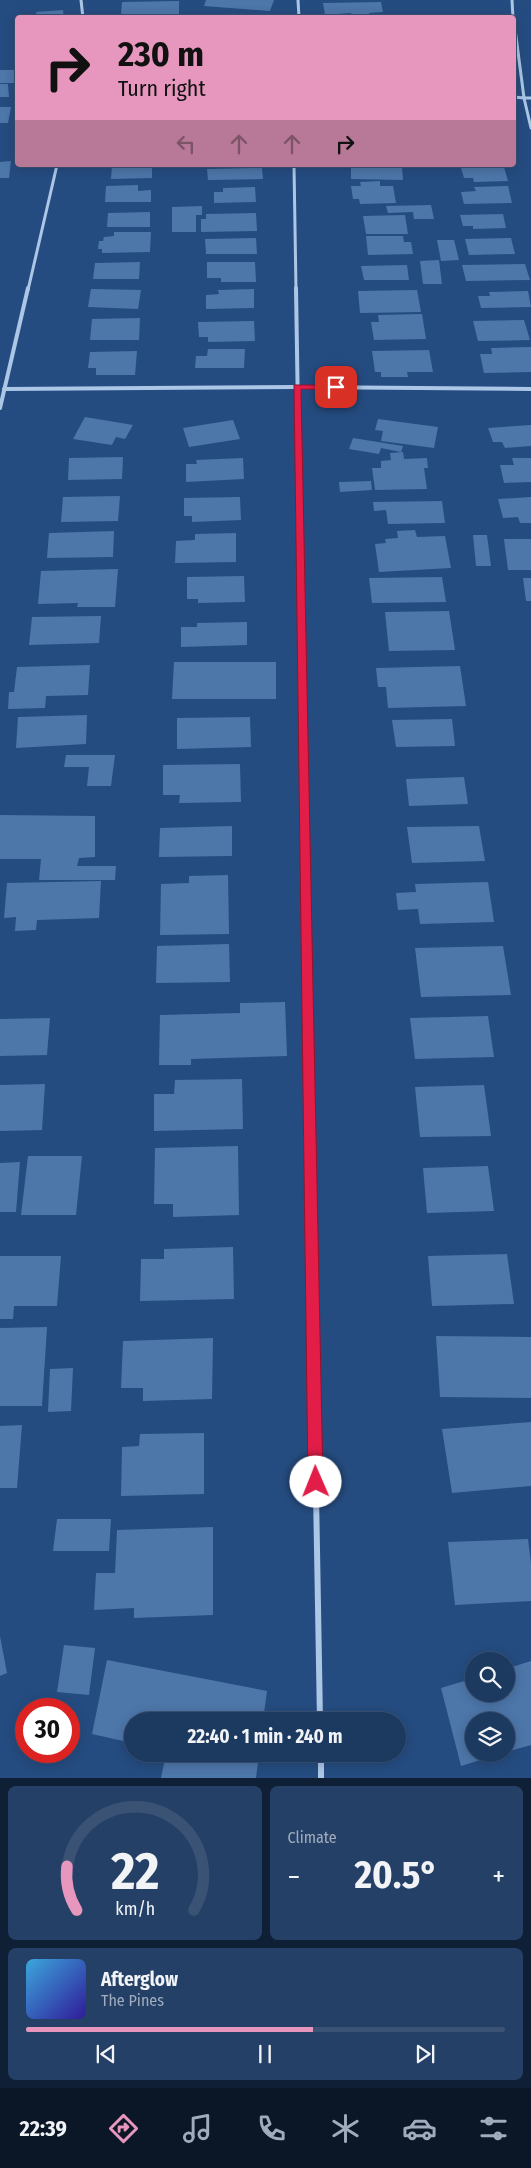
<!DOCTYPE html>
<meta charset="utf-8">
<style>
body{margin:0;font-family:"Fira Sans Condensed",sans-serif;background:#254066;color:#f1f3f6;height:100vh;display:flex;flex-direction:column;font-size:19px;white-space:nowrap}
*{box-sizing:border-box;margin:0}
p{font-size:16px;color:#a0acbd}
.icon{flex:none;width:28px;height:28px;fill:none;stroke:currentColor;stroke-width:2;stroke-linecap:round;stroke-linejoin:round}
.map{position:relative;height:1778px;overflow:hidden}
.sheet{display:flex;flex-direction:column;gap:8px;padding:8px;background:#0f1f35;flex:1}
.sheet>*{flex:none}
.banner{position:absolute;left:15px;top:15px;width:501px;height:152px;border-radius:5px;box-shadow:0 2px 12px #0003,0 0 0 1px #3a5375;background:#e797bd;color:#111;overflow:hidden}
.fabs{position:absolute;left:465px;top:1652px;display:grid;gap:10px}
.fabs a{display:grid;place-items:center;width:50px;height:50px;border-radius:50%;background:#1c3960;box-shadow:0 2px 12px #0003,0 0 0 1px #3a5375;font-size:25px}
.speed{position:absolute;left:15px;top:1698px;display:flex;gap:10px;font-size:25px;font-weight:700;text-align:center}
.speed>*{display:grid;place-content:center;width:65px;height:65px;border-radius:50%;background:#1c3960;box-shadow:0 2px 12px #0003,0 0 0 1px #3a5375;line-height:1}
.speed .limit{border:8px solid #d22;background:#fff;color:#111}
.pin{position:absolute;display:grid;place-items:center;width:42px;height:42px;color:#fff;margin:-21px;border-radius:10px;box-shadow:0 2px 8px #0006}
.me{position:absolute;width:55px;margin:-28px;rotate:359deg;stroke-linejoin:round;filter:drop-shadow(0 0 4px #0008)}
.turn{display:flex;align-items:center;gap:18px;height:105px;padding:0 20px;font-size:22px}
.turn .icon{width:65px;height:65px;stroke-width:2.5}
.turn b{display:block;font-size:35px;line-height:42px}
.lanes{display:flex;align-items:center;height:48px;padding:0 20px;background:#0003;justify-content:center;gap:25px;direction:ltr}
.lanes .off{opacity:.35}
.big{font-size:38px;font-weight:700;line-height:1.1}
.sheet .widget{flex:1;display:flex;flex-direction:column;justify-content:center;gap:8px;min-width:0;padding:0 18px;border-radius:8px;background:#254066}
.sheet .dial{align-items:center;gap:0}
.dial svg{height:130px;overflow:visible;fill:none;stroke:#3a5375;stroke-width:7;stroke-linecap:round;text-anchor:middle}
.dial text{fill:#f1f3f6;stroke:none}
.song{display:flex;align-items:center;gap:15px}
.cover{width:60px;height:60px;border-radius:8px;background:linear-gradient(135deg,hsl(200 70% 55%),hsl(250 70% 35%))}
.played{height:5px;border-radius:2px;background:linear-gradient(90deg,#e797bd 60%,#3a5375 60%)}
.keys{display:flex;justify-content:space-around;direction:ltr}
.heat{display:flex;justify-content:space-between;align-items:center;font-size:28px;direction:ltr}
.sheet .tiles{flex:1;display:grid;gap:8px;grid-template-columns:1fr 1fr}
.widget:last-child{grid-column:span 2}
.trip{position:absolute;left:124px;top:1712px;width:282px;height:50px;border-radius:25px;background:#1c3960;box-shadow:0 2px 12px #0003,0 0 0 1px #3a5375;font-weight:700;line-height:50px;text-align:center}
.tabs{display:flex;height:80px;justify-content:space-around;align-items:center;background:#0b1726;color:#a0acbd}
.tabs .icon{width:35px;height:35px}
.tabs .selected{color:#e797bd}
.tabs b{font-size:22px;color:#f1f3f6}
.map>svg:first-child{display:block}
.building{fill:#4d76a9}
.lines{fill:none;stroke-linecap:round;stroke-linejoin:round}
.minor-far3{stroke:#acc6e6;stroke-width:3}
.minor-far2{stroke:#acc6e6;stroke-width:4}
.minor-far1{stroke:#acc6e6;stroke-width:5}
.minor{stroke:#acc6e6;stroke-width:6}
.route{fill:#e11d48;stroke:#92132f}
</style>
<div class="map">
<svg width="531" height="1778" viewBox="0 0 531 1778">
<rect width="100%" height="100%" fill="#254c80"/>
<!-- building -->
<g class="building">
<polygon points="206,0 274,0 270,11 204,6"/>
<polygon points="179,1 179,14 121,15 122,2"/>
<polygon points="381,2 383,12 369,13 369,15 352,15 351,13 325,15 323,3"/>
<polygon points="63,10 64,18 24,18 37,15 36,12"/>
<rect x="0" y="70" width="18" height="13"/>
<polygon points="0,84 8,84 9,97 0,97"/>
<polygon points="0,107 11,107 8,123 0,123"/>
<polygon points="11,161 9,178 0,178 0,162"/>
<polygon points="112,165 152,165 152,178 111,179"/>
<polygon points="351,165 402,166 403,180 351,179"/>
<polygon points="504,167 508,181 474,182 473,178 464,178 461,168"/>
<polygon points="262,168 263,179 208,180 207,169"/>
<polygon points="380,181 380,186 393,186 396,203 360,204 359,199 353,199 351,186 361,186 360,182"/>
<polygon points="138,185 138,191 151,190 151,202 105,202 106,186"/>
<polygon points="508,186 512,203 464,204 461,192 476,191 474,187"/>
<polygon points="255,187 256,202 214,203 214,192 223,192 223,188"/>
<polygon points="431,205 434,219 414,219 413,212 388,213 386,206"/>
<polygon points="202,206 202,215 196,215 196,232 172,232 172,207"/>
<polygon points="150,212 150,227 107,227 108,213"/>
<polygon points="256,213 257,231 201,232 201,219 206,219 206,214"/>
<polygon points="503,214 506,228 473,229 473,226 463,226 460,215"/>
<polygon points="405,215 408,234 366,234 363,216"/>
<polygon points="114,232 151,232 150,252 102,253 102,249 98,249 99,241 103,241 104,237 114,236"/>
<polygon points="366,236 403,236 404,242 411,242 413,254 368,255"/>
<polygon points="256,238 257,254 206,254 205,239"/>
<polygon points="511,238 515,254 469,255 465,239"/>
<polygon points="437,240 454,240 459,260 441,261"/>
<polygon points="439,260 442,284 423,284 420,261"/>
<polygon points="140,262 139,279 93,279 95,263"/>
<polygon points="207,262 255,262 256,282 221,282 221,278 207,278"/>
<polygon points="525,264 530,280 466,281 462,265"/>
<polygon points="407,265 409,280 364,280 361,266"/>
<polygon points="91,289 141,290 138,309 88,307"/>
<polygon points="254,289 254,308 206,309 206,295 219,294 218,290"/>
<polygon points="417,290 421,312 360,313 358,291"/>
<polygon points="528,291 531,307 481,308 478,296 490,296 489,292"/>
<polygon points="422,314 426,339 374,340 371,322 379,322 378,315"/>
<polygon points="140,318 139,340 90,340 92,319"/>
<polygon points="524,320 530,340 478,341 473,321"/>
<polygon points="254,321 255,341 208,342 208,337 199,337 198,322"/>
<polygon points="531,347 531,372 484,373 480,354 492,354 491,348"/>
<polygon points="208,349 245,349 244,368 195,368 196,356 207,356"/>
<polygon points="429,350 433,372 407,372 408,377 381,377 381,372 375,372 372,351"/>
<polygon points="137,351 135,375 96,375 96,368 88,368 90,352"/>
<polygon points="85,417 133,425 125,439 116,437 112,445 73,439"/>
<polygon points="378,419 438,427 434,448 381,441 383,431 375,430"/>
<polygon points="233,420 240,439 189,447 183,428"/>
<polygon points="531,425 531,446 505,448 502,442 493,442 488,428"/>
<polygon points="353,438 403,446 401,452 381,448 379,454 349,449"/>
<polygon points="403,452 404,459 427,458 428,468 424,468 427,489 375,490 372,468 381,468 381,461 391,460 390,453"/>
<polygon points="123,457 122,479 68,480 69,458"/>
<polygon points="243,458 244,479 186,482 186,464 197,464 196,460"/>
<polygon points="512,458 531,458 531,482 504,483 500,465 514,465"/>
<polygon points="371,481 372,490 340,492 339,482"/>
<polygon points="120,496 118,521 61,522 63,497"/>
<polygon points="240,497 241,520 192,522 192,516 184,516 184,498"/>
<polygon points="531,497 531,523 520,523 518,517 503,518 498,499"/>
<polygon points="442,501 445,523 388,524 386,510 374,511 373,502"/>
<polygon points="415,530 417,537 445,536 451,568 379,572 375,544 386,543 385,539 398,538 397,531"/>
<polygon points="114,531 113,557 47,558 49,533"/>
<polygon points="236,533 236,562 175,563 176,541 195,540 195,534"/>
<polygon points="473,535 487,535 491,566 476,566"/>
<polygon points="504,539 531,539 531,570 508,570"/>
<polygon points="118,569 115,607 77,607 78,603 38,604 41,571"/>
<polygon points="244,576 245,602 198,603 198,599 187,599 187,577"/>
<polygon points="442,577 446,602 372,603 369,578"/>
<polygon points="523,578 531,578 531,601 526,601"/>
<polygon points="449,611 455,650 389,651 385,612"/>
<polygon points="101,616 99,643 29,645 32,617"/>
<polygon points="247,622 247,645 181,647 181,627 197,627 197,623"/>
<polygon points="174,662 276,662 276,699 172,699"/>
<polygon points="90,665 88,695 46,696 45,708 8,709 9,692 14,692 17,667"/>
<polygon points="460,666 466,706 388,708 386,687 378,687 376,668"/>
<polygon points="87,715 86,744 16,748 18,717"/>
<polygon points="250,717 251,747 177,749 177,718"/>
<polygon points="452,719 455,746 396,747 392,720"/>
<polygon points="66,755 115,755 111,786 87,786 89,767 64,767"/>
<polygon points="240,764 241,802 179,803 180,795 163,795 163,765"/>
<polygon points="464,777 468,804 409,806 406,779"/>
<polygon points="0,815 95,816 95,857 79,858 77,866 116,866 115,880 39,880 41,859 0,859"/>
<polygon points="232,826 232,856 159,857 160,828"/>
<polygon points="479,826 485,861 412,863 407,827"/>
<polygon points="228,875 229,934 160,935 161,884 189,883 189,876"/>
<polygon points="101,881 99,918 37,920 36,930 15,931 16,917 4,918 7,883"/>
<polygon points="488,882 494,922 420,924 418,909 398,910 396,893 416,892 415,884"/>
<polygon points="229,944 230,982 156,983 157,946"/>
<polygon points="503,946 511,995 421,997 415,948"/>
<polygon points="285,1002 287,1056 191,1059 191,1065 159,1065 160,1015 240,1013 240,1003"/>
<polygon points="488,1016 494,1057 415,1059 410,1018"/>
<polygon points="50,1018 47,1055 0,1056 0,1019"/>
<polygon points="242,1079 243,1129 154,1131 154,1094 174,1094 175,1080"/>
<polygon points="45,1084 42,1130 0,1131 0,1085"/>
<polygon points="484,1085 491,1136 420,1137 415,1087"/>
<polygon points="238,1146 239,1215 173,1217 173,1204 154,1204 155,1148"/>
<polygon points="28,1156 82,1156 76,1215 21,1215"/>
<polygon points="20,1162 16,1212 0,1212 0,1163"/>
<polygon points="488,1166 494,1211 427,1213 423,1168"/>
<polygon points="233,1247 234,1299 140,1301 141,1259 164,1259 164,1249"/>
<polygon points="507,1254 514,1304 432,1306 428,1256"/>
<polygon points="0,1256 61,1256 57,1306 14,1306 13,1319 0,1319"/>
<polygon points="47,1327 42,1406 0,1406 0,1328"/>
<polygon points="436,1336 531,1337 531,1398 440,1397"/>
<polygon points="213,1338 212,1399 143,1401 143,1388 121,1388 123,1341"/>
<polygon points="73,1368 71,1411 48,1412 50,1369"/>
<polygon points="531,1422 531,1486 452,1493 442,1429"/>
<polygon points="22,1425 17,1488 0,1488 0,1426"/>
<polygon points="204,1433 204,1494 121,1496 122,1447 139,1446 140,1434"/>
<polygon points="57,1519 111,1519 109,1551 53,1551"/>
<polygon points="213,1527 213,1615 134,1618 134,1608 94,1610 96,1573 115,1573 117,1530"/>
<polygon points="528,1539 531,1563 531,1601 455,1605 448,1542"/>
<polygon points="0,1636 7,1673 0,1676"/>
<polygon points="64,1645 95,1648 89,1695 57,1692"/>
<polygon points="107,1660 267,1691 263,1721 132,1721 132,1743 92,1734"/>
<polygon points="531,1661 531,1745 506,1752 506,1721 474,1721 474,1754 500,1754 461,1766 441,1688 474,1678 474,1694 506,1694 506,1669"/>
<polygon points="166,1754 259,1754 256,1778 161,1778"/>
</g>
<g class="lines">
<!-- minor-far3 -->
<g class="minor-far3">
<polyline points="81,0 83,18"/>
<polyline points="298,0 299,18"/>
<polyline points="512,0 513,18"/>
<polyline points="514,21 524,98 514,97"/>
<polyline points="531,98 524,98 531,128"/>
<polyline points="294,165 296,290"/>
<polyline points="28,290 57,165"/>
</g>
<!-- minor-far2 -->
<g class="minor-far2">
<polyline points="296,288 302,664"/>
<polyline points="4,389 297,387 531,389"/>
<polyline points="0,408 28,288"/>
</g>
<!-- minor-far1 -->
<polyline class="minor-far1" points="302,663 310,1150"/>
<!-- minor -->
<g class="minor">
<polyline points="310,1148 320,1721"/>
<polyline points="321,1754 321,1778"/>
</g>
</g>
<!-- route -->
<polygon class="route" points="294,385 336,385 340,387 336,390 301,389 323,1482 321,1488 316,1490 310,1488 308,1482"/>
</svg>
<div class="fabs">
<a><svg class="icon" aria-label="search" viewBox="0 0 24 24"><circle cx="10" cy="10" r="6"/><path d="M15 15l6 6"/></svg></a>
<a><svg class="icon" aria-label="layers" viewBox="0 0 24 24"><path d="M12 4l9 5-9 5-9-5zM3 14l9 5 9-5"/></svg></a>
</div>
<div class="speed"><div class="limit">30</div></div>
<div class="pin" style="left:336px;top:387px;background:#d93025"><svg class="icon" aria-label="arrive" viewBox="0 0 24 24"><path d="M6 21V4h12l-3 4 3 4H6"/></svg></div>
<svg class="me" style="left:316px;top:1482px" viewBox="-20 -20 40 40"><circle r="19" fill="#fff"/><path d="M0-13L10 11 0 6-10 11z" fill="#e11d48"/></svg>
<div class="trip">22:40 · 1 min · 240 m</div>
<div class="banner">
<div class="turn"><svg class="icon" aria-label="right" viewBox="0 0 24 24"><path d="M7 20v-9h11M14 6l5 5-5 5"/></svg><div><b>230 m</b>Turn right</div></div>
<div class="lanes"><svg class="icon off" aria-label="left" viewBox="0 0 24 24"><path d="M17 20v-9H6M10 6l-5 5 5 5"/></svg><svg class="icon off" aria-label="ahead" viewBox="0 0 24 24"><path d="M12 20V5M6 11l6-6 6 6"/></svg><svg class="icon off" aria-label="ahead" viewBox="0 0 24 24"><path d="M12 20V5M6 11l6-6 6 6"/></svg><svg class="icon" aria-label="right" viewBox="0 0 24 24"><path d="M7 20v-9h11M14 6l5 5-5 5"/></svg></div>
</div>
</div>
<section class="sheet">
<div class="tiles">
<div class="widget dial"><svg viewBox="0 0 100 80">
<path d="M14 69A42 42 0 1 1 86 69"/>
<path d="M14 69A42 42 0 0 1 8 42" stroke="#e797bd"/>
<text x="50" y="56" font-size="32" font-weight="700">22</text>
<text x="50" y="72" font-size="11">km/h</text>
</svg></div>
<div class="widget"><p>Climate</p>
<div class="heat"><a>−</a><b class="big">20.5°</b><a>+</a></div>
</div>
<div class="widget">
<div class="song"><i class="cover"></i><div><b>Afterglow</b><p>The Pines</p></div></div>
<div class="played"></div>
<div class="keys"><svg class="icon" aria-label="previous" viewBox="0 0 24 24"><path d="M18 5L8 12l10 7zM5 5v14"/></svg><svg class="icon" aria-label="pause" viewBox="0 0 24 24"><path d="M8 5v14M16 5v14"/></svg><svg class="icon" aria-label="next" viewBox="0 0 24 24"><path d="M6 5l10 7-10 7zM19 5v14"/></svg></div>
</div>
</div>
</section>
<nav class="tabs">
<b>22:39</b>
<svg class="icon selected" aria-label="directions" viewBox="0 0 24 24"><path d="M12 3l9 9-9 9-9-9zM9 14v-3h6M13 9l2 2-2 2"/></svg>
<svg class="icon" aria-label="music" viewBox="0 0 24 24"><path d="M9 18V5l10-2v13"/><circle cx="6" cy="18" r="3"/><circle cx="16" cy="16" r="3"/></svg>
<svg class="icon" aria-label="phone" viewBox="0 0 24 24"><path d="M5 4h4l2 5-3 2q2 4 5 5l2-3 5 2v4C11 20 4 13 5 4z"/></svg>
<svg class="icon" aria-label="climate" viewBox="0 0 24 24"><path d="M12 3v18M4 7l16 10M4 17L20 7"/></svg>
<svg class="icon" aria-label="car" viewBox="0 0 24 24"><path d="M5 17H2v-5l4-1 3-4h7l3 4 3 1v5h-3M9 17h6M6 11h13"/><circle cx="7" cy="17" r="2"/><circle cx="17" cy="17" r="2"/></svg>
<svg class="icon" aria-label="filters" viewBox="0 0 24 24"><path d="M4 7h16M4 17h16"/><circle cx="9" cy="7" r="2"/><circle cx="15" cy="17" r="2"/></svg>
</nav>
